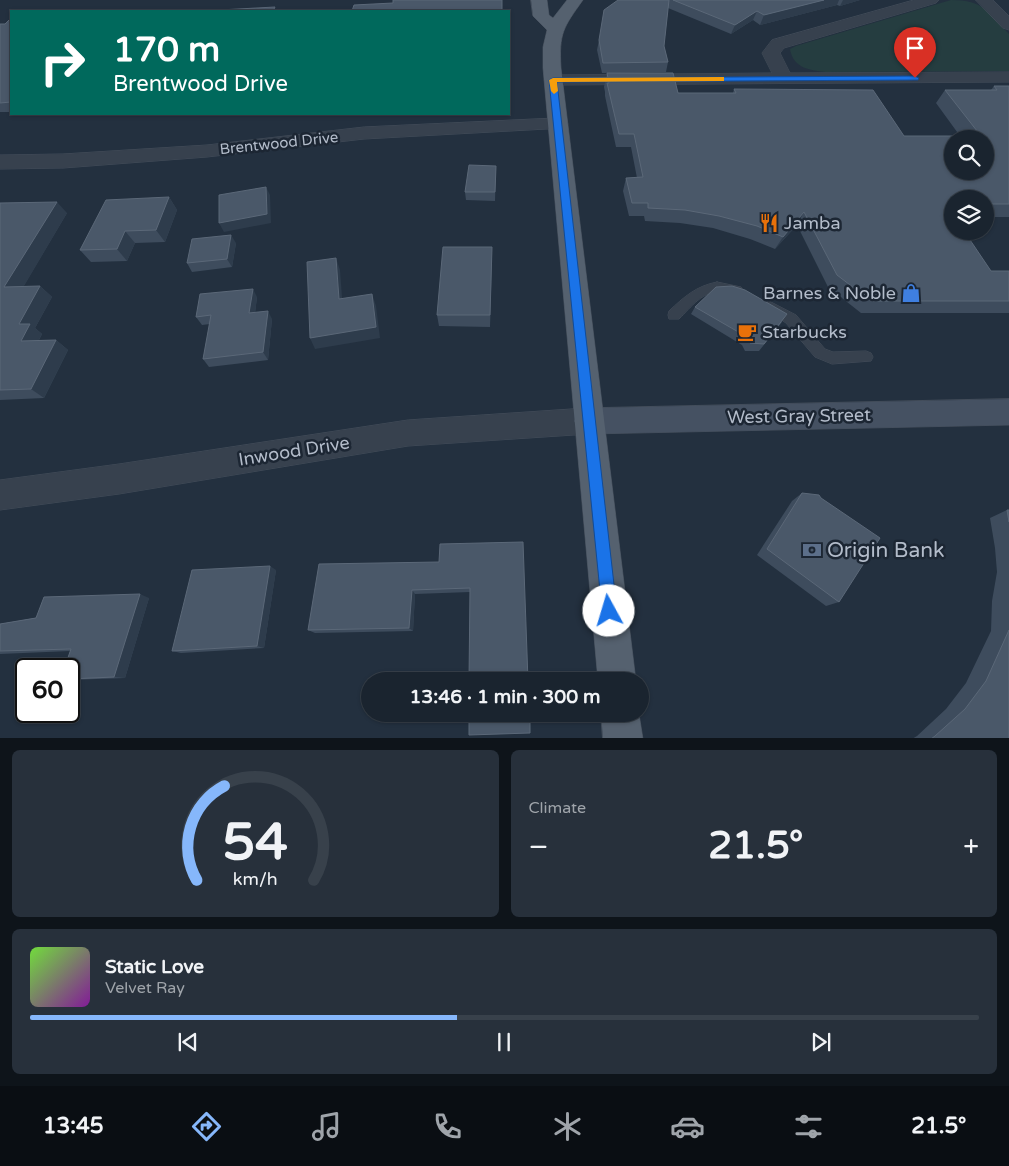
<!DOCTYPE html>
<meta charset="utf-8">
<style>
body{margin:0;font-family:"Varela Round",sans-serif;background:#27303b;color:#f1f3f6;height:100vh;display:flex;flex-direction:column;font-size:19px;white-space:nowrap}
*{box-sizing:border-box;margin:0}
p{font-size:16px;color:#9fa4aa}
.icon{flex:none;width:28px;height:28px;fill:none;stroke:currentColor;stroke-width:2;stroke-linecap:round;stroke-linejoin:round}
.map{position:relative;height:738px;overflow:hidden}
.drawer{display:flex;flex-direction:column;gap:12px;padding:12px;background:#0e141a;flex:1}
.drawer>*{flex:none}
.guide{position:absolute;left:10px;top:10px;width:500px;height:105px;border-radius:0px;box-shadow:0 1px 4px #0004,0 0 0 1px #38414b;background:#00695c;color:#fff;overflow:hidden}
.tools{position:absolute;left:944px;top:130px;display:grid;gap:10px}
.tools a{display:grid;place-items:center;width:50px;height:50px;border-radius:50%;background:#1a242f;box-shadow:0 1px 4px #0004,0 0 0 1px #38414b;font-size:25px}
.speed{position:absolute;left:15px;top:658px;display:flex;gap:10px;font-size:25px;font-weight:700;text-align:center}
.speed>*{display:grid;place-content:center;width:65px;height:65px;border-radius:50%;background:#1a242f;box-shadow:0 1px 4px #0004,0 0 0 1px #38414b;line-height:1}
.speed .limit{border:2px solid #111;border-radius:8px;background:#fff;color:#111}
.pin{position:absolute;display:grid;place-items:center;width:42px;height:42px;color:#fff;margin:-51px -21px;border-radius:50% 50% 50% 0;rotate:-45deg;box-shadow:0 0 5px #0007}
.pin .icon{rotate:45deg}
.me{position:absolute;width:55px;margin:-28px;rotate:354deg;stroke-linejoin:round;filter:drop-shadow(0 0 4px #0008)}
.turn{display:flex;align-items:center;gap:18px;height:105px;padding:0 20px;font-size:22px}
.turn .icon{width:65px;height:65px;stroke-width:2.5}
.turn b{display:block;font-size:35px;line-height:42px}
.big{font-size:38px;font-weight:700;line-height:1.1}
.drawer .tile{flex:1;display:flex;flex-direction:column;justify-content:center;gap:8px;min-width:0;padding:0 18px;border-radius:8px;background:#27303b}
.drawer .dial{align-items:center;gap:0}
.dial svg{height:130px;overflow:visible;fill:none;stroke:#38414b;stroke-width:7;stroke-linecap:round;text-anchor:middle}
.dial text{fill:#f1f3f6;stroke:none}
.song{display:flex;align-items:center;gap:15px}
.cover{width:60px;height:60px;border-radius:8px;background:linear-gradient(135deg,hsl(100 70% 55%),hsl(290 70% 35%))}
.played{height:5px;border-radius:2px;background:linear-gradient(90deg,#86b7fb 45%,#38414b 45%)}
.keys{display:flex;justify-content:space-around;direction:ltr}
.heat{display:flex;justify-content:space-between;align-items:center;font-size:28px;direction:ltr}
.drawer .tiles{flex:1;display:grid;gap:12px;grid-template-columns:1fr 1fr}
.tile:last-child{grid-column:span 2}
.trip{position:absolute;left:361px;top:672px;width:288px;height:50px;border-radius:25px;background:#1a242f;box-shadow:0 1px 4px #0004,0 0 0 1px #38414b;font-weight:700;line-height:50px;text-align:center}
.tabs{display:flex;height:80px;justify-content:space-around;align-items:center;background:#0a0e13;color:#9fa4aa}
.tabs .icon{width:35px;height:35px}
.tabs .current{color:#86b7fb}
.tabs b{font-size:22px;color:#f1f3f6}
.map>svg:first-child{display:block}
.green{fill:#253d40}
.lines{fill:none;stroke-linecap:round;stroke-linejoin:round}
.service-casing{stroke:#434d5a;stroke-width:1}
.minor-casing{stroke:#434d5a;stroke-width:1}
.tertiary-casing{stroke:#434d5a;stroke-width:1}
.secondary-casing{stroke:#434d5a;stroke-width:1}
.primary-casing{stroke:#434d5a;stroke-width:1}
.service{fill:#37414e;fill-rule:evenodd}
.minor{fill:#37414e;fill-rule:evenodd}
.tertiary{fill:#37414e;fill-rule:evenodd}
.secondary{fill:#455162;fill-rule:evenodd}
.primary{fill:#55616f;fill-rule:evenodd}
.wall{fill:#3e4c5d}
.shaded-wall{fill:#2e3c4c}
.building{fill:#4a5869;stroke:#5b6878;fill-rule:evenodd}
.route{fill:#1a73e8;stroke:#114b97}
.slow{fill:#f59e0b}
.labels{text-anchor:middle;dominant-baseline:central;stroke-width:5;stroke-linejoin:round;paint-order:stroke}
.far-street-label{font-size:15px;fill:#b3bcca;stroke:#1c2633}
.poi-label{font-size:18px;fill:#b3bcca;stroke:#1c2633;text-anchor:start}
.street-label{font-size:18px;fill:#b3bcca;stroke:#1c2633}
.near-poi-label{font-size:21px;fill:#b3bcca;stroke:#1c2633;text-anchor:start}
</style>
<div class="map">
<svg width="1009" height="739" viewBox="0 0 1009 739">
<rect width="100%" height="100%" fill="#23303f"/>
<!-- green -->
<path class="green" d="M951,0C984,0 988,12 1009,34V71L825,72C809,70 793,68 790,49L796,46Z"/>
<g class="lines">
<!-- service casing -->
<g class="service-casing">
<g id="service">
<path d="M717,282L741,287L743,290L741,293C735,295 729,292 722,292C703,290 691,307 679,319H669L668,315L669,311C684,297 696,286 717,282Z"/>
<polygon points="769,301 796,315 825,349 833,352 866,351 871,353 873,357 871,361 832,364 815,357 786,323 765,309 763,306 765,303"/>
</g>
</g>
<!-- minor casing -->
<g class="minor-casing">
<g id="minor">
<polygon points="914,0 939,0 936,3 784,48 780,53 790,73 1009,72 1009,82 553,85 547,84 544,80 547,76 553,75 772,73 762,53 772,40"/>
<polygon points="976,0 993,0 1009,16 1009,30 1003,28"/>
<polygon points="558,118 565,120 568,124 565,128 364,139 207,157 63,168 0,169 0,155 63,154 207,145 364,127"/>
</g>
</g>
<!-- tertiary casing -->
<g class="tertiary-casing">
<polygon id="tertiary" points="589,408 599,412 604,421 599,430 589,434 408,446 119,494 0,510 0,480 119,464 408,420"/>
</g>
<!-- secondary casing -->
<g class="secondary-casing">
<polygon id="secondary" points="1009,399 1009,425 589,434 579,430 574,421 579,412 589,408"/>
</g>
<!-- primary casing -->
<g class="primary-casing">
<g id="primary">
<path d="M531,0H547L549,15L553,18L567,0H583C563,28 559,33 561,68L636,681H598L543,68V47L547,30L533,16Z"/>
<polygon points="601,714 639,714 643,739 603,739"/>
</g>
</g>
<!-- service -->
<use href="#service" class="service"/>
<!-- minor -->
<use href="#minor" class="minor"/>
<!-- tertiary -->
<use href="#tertiary" class="tertiary"/>
<!-- secondary -->
<use href="#secondary" class="secondary"/>
<!-- primary -->
<use href="#primary" class="primary"/>
</g>
<!-- wall -->
<g class="wall">
<polygon points="618,0 860,0 840,6 837,5 760,25 753,20 731,34 668,8 664,46 668,62 666,72 602,73 597,50 599,40"/>
<polygon points="11,20 11,112 0,112 0,24 5,24"/>
<polygon points="607,73 678,93 733,93 734,89 904,136 960,136 936,103 945,90 991,90 994,86 1009,86 1009,217 985,217 985,199 952,199 952,231 991,271 1009,271 1009,313 861,313 828,287 797,225 775,249 750,239 713,228 680,223 645,221 644,216 629,216 623,191 626,178 637,178 631,147 616,147 605,96 605,92 604,87"/>
<polygon points="496,166 495,201 466,200 465,192"/>
<polygon points="169,197 177,210 165,242 135,243 127,261 91,262 80,250"/>
<polygon points="0,203 67,213 23,287 40,286 52,297 35,328 42,334 39,340 56,340 68,350 44,398 0,400"/>
<polygon points="236,243 232,267 192,272 187,263"/>
<polygon points="492,259 490,327 439,326 437,315"/>
<polygon points="257,297 255,313 272,319 268,360 209,367 203,359 210,324 202,325 196,317"/>
<polygon points="695,307 782,322 759,351 745,351 742,345 691,314"/>
<polygon points="802,493 839,602 826,606 757,555 792,501"/>
<polygon points="1007,510 1009,510 1009,739 912,739 917,736 946,709 966,683 991,631 992,601 997,572 995,548 990,518"/>
<polygon points="523,542 470,592 415,594 413,631 315,633 308,630 439,562"/>
<polygon points="276,570 264,648 181,653 172,651"/>
<polygon points="149,598 125,678 69,680 70,651 0,654 0,624"/>
</g>
<!-- shaded-wall -->
<g class="shaded-wall">
<polygon points="824,0 839,0 837,5 760,25 764,15"/>
<polygon points="843,0 860,0 840,6"/>
<polygon points="757,11 753,20 731,34 735,25"/>
<polygon points="266,187 270,195 271,223 224,232 219,223"/>
<polygon points="169,197 177,210 165,242 156,230"/>
<polygon points="57,202 67,213 17,298 4,287"/>
<polygon points="804,212 797,225 775,249 783,237"/>
<polygon points="125,231 135,243 127,261 117,249"/>
<polygon points="231,235 236,243 232,267 227,259"/>
<polygon points="492,247 492,259 490,327 490,315"/>
<polygon points="336,258 340,270 343,311 339,299"/>
<polygon points="40,286 52,297 35,328 42,334 33,351 21,341 19,324"/>
<polygon points="253,289 257,297 254,321 249,313"/>
<polygon points="372,294 376,306 380,338 315,349 310,338"/>
<polygon points="268,311 272,319 268,360 263,352"/>
<polygon points="56,340 68,350 44,398 31,389"/>
<polygon points="270,566 276,570 264,648 257,646"/>
<polygon points="412,590 415,594 413,631 409,628"/>
<polygon points="140,594 149,598 125,678 114,677"/>
</g>
<!-- building -->
<g class="building">
<polygon points="393,0 502,0 502,11 352,11 354,5 393,3"/>
<polygon points="618,0 669,0 664,46 668,62 603,63 599,40 604,10"/>
<polygon points="673,0 824,0 764,15 757,11 735,25"/>
<polygon points="275,7 273,11 201,11"/>
<polygon points="9,20 11,20 11,102 0,103 0,24 5,24"/>
<path d="M607,73H673L678,93H736L734,89L873,90L904,136H981L945,90H997L994,86H1009V204H985V199H952V204H946L952,214V231H964L991,271H1009V301H871L837,275L804,212L783,237L757,226L719,216L685,210L648,208V203H632L626,178L643,177L634,134H619L607,83H609ZM952,139H985V171H952Z"/>
<polygon points="469,165 496,166 495,192 465,192"/>
<polygon points="266,187 267,214 219,223 219,195"/>
<polygon points="169,197 156,230 125,231 117,249 80,250 106,200"/>
<polygon points="57,202 4,287 40,286 19,324 30,324 21,341 56,340 31,389 0,390 0,203"/>
<polygon points="231,235 227,259 187,263 192,239"/>
<polygon points="443,247 492,247 490,315 437,315"/>
<polygon points="336,258 339,299 372,294 376,327 310,338 307,262"/>
<polygon points="732,286 745,290 787,314 764,344 750,343 747,337 695,307 716,287"/>
<polygon points="253,289 249,313 268,311 263,352 203,359 211,315 196,317 200,294"/>
<polygon points="802,493 819,495 821,498 880,538 839,602 767,549"/>
<polygon points="1007,510 1009,510 1009,522"/>
<polygon points="523,542 528,681 469,681 470,588 412,590 409,628 308,630 319,564 439,562 440,544"/>
<polygon points="270,566 257,646 172,651 192,570"/>
<polygon points="140,594 114,677 69,679 69,669 64,669 71,649 0,651 0,624 36,618 44,597"/>
<polygon points="1009,630 1009,739 931,739 935,736 965,709 986,681"/>
<polygon points="469,714 530,714 530,733 469,735"/>
</g>
<!-- route -->
<polygon class="route" points="915,76 919,78 918,80 557,82 617,611 614,616 609,618 604,616 602,611 549,80 553,78"/>
<!-- slow -->
<polygon class="slow" points="721,77 724,77 724,81 557,82 558,91 554,94 551,91 549,80 553,78"/>
<!-- icons -->
<defs>
<g id="restaurant-bare" transform="scale(1.5)"><path d="M-5-6h1v4h1v-4h1v4h1v-4h1v5L-1.5 .5V6h-2V.5L-5-1ZM5-6V6H3V1.5H1.5Q1.5-4 5-6Z" fill="#e8710a" stroke="#1c2633" stroke-width="2.5" paint-order="stroke"/></g>
<g id="shop-bare" transform="scale(1.5)"><path d="M-5-2.5h2.3a2.7 3.5 0 0 1 5.4 0H5L5.5 6h-11ZM-1.5-2.5h3a1.5 2.3 0 0 0-3 0Z" fill="#3f7fe0" stroke="#1c2633" stroke-width="2.5" paint-order="stroke"/></g>
<g id="cafe-bare" transform="scale(1.5)"><path d="M-5.5-4.5H6V0H3Q3 3.5 0 3.5H-2.5Q-5.5 3.5-5.5 0ZM3-3.2v2h1.7v-2ZM-6 4.5H4V6H-6Z" fill="#e8710a" stroke="#1c2633" stroke-width="2.5" paint-order="stroke"/></g>
<g id="bank-bare" transform="scale(1.5)"><path d="M-6-4H6V4H-6ZM0-2.3a2.3 2.3 0 1 0 0 4.6a2.3 2.3 0 1 0 0-4.6Z" fill="#5c6f8a" stroke="#1c2633" stroke-width="2.5" paint-order="stroke"/></g>
</defs>
<g fill-rule="evenodd">
<use href="#restaurant-bare" x="769" y="223"/>
<use href="#shop-bare" x="911" y="293"/>
<use href="#cafe-bare" x="747" y="332"/>
<use href="#bank-bare" x="812" y="550"/>
</g>
<g class="labels">
<!-- far-street labels -->
<g class="far-street-label">
<text transform="translate(279 143) rotate(-6)">Brentwood Drive</text>
</g>
<!-- poi labels -->
<g class="poi-label">
<text x="784" y="223">Jamba</text>
<text x="896" y="293" text-anchor="end">Barnes &amp; Noble</text>
<text x="762" y="332">Starbucks</text>
</g>
<!-- street labels -->
<g class="street-label">
<text transform="translate(799 416) rotate(-1)">West Gray Street</text>
<text transform="translate(294 451) rotate(-9)">Inwood Drive</text>
</g>
<!-- near-poi labels -->
<g class="near-poi-label">
<text x="827" y="550">Origin Bank</text>
</g>
</g>
</svg>
<div class="tools">
<a><svg class="icon" aria-label="search" viewBox="0 0 24 24"><circle cx="10" cy="10" r="6"/><path d="M15 15l6 6"/></svg></a>
<a><svg class="icon" aria-label="layers" viewBox="0 0 24 24"><path d="M12 4l9 5-9 5-9-5zM3 14l9 5 9-5"/></svg></a>
</div>
<div class="speed"><div class="limit">60</div></div>
<div class="pin" style="left:915px;top:78px;background:#d93025"><svg class="icon" aria-label="arrive" viewBox="0 0 24 24"><path d="M6 21V4h12l-3 4 3 4H6"/></svg></div>
<svg class="me" style="left:609px;top:611px" viewBox="-20 -20 40 40"><circle r="19" fill="#fff"/><path d="M0-13L10 11 0 6-10 11z" fill="#1a73e8"/></svg>
<div class="trip">13:46 · 1 min · 300 m</div>
<div class="guide">
<div class="turn"><svg class="icon" aria-label="right" viewBox="0 0 24 24"><path d="M7 20v-9h11M14 6l5 5-5 5"/></svg><div><b>170 m</b>Brentwood Drive</div></div>
</div>
</div>
<section class="drawer">
<div class="tiles">
<div class="tile dial"><svg viewBox="0 0 100 80">
<path d="M14 69A42 42 0 1 1 86 69"/>
<path d="M14 69A42 42 0 0 1 31 11" stroke="#86b7fb"/>
<text x="50" y="56" font-size="32" font-weight="700">54</text>
<text x="50" y="72" font-size="11">km/h</text>
</svg></div>
<div class="tile"><p>Climate</p>
<div class="heat"><a>−</a><b class="big">21.5°</b><a>+</a></div>
</div>
<div class="tile">
<div class="song"><i class="cover"></i><div><b>Static Love</b><p>Velvet Ray</p></div></div>
<div class="played"></div>
<div class="keys"><svg class="icon" aria-label="previous" viewBox="0 0 24 24"><path d="M18 5L8 12l10 7zM5 5v14"/></svg><svg class="icon" aria-label="pause" viewBox="0 0 24 24"><path d="M8 5v14M16 5v14"/></svg><svg class="icon" aria-label="next" viewBox="0 0 24 24"><path d="M6 5l10 7-10 7zM19 5v14"/></svg></div>
</div>
</div>
</section>
<nav class="tabs">
<b>13:45</b>
<svg class="icon current" aria-label="directions" viewBox="0 0 24 24"><path d="M12 3l9 9-9 9-9-9zM9 14v-3h6M13 9l2 2-2 2"/></svg>
<svg class="icon" aria-label="music" viewBox="0 0 24 24"><path d="M9 18V5l10-2v13"/><circle cx="6" cy="18" r="3"/><circle cx="16" cy="16" r="3"/></svg>
<svg class="icon" aria-label="phone" viewBox="0 0 24 24"><path d="M5 4h4l2 5-3 2q2 4 5 5l2-3 5 2v4C11 20 4 13 5 4z"/></svg>
<svg class="icon" aria-label="climate" viewBox="0 0 24 24"><path d="M12 3v18M4 7l16 10M4 17L20 7"/></svg>
<svg class="icon" aria-label="car" viewBox="0 0 24 24"><path d="M5 17H2v-5l4-1 3-4h7l3 4 3 1v5h-3M9 17h6M6 11h13"/><circle cx="7" cy="17" r="2"/><circle cx="17" cy="17" r="2"/></svg>
<svg class="icon" aria-label="filters" viewBox="0 0 24 24"><path d="M4 7h16M4 17h16"/><circle cx="9" cy="7" r="2"/><circle cx="15" cy="17" r="2"/></svg>
<b>21.5°</b>
</nav>
